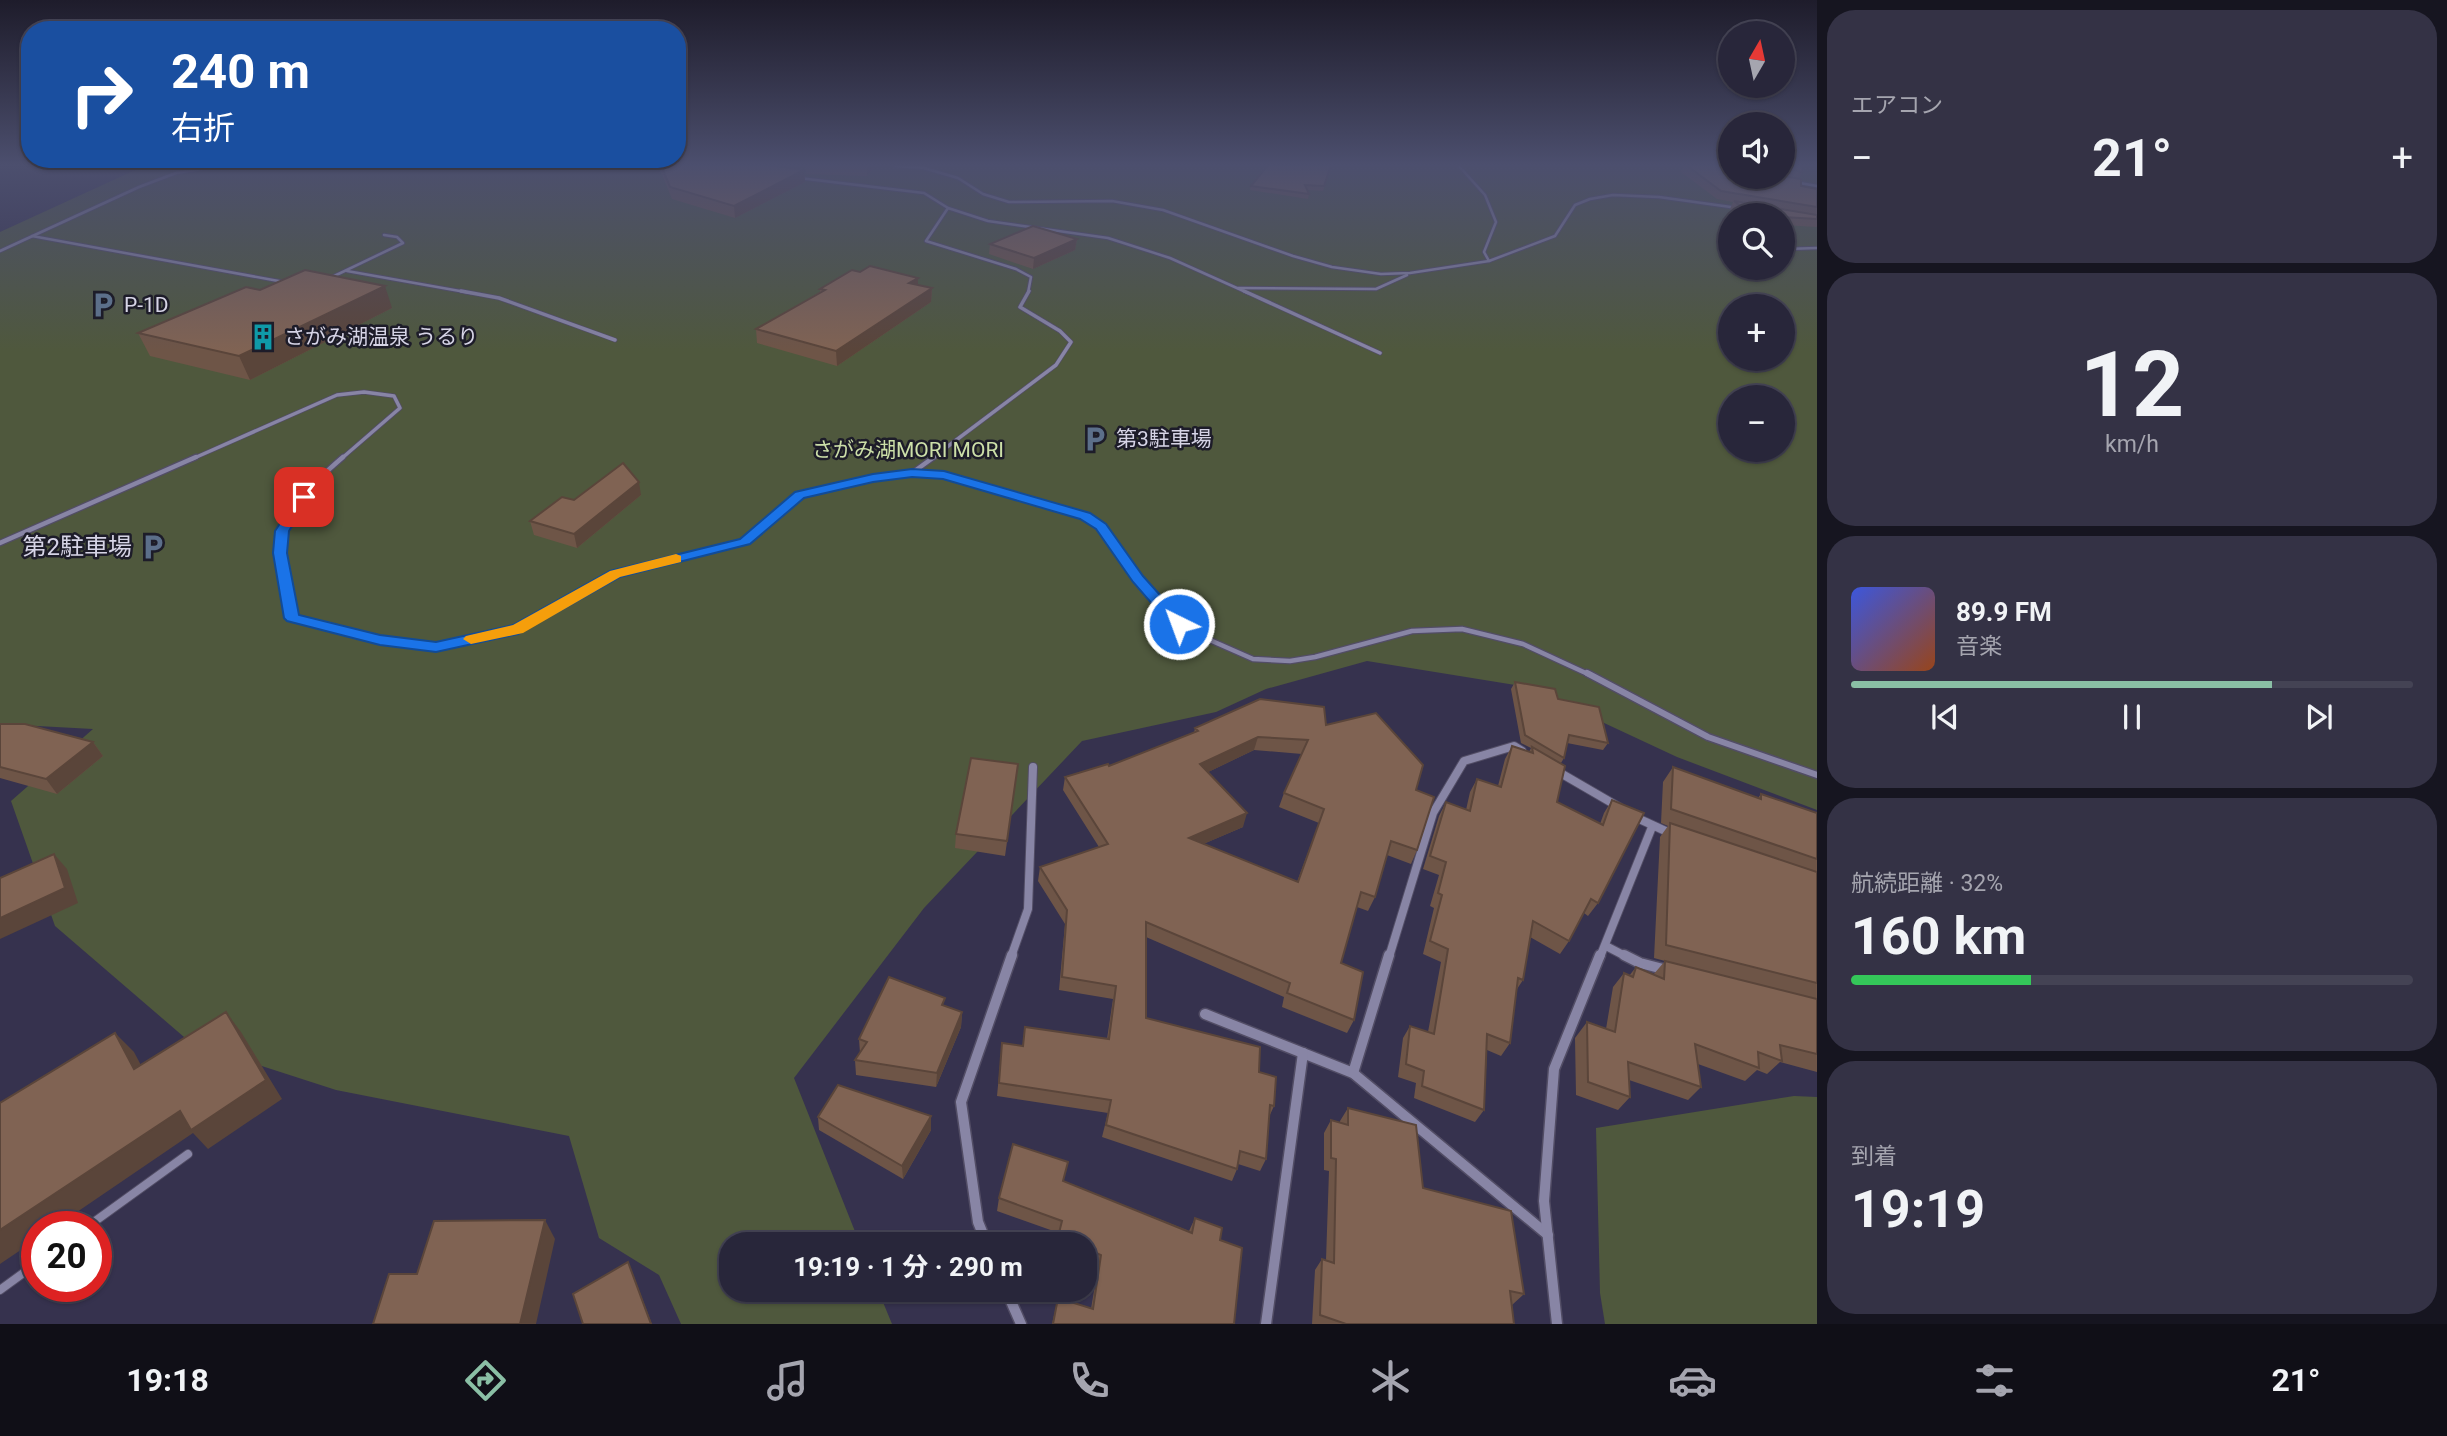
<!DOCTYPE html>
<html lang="ja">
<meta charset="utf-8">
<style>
body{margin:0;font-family:Roboto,"Noto Sans JP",sans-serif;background:#343245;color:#f1f3f6;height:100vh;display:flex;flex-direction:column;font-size:26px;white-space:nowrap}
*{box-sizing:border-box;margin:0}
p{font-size:23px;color:#a5a5af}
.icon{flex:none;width:38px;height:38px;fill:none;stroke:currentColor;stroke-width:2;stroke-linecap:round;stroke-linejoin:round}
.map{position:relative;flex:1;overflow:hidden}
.sheet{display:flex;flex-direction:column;gap:10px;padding:10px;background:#161520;width:630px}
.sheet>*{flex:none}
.guide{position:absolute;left:21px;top:21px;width:665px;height:147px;border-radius:28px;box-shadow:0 2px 5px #0004,0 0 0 2px #444354;background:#1a4fa0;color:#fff;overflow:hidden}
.needle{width:46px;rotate:9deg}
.fabs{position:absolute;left:1718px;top:21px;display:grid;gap:14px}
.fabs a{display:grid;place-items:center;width:77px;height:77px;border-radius:50%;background:#28263a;box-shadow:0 2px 5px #0004,0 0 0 2px #444354;font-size:35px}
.speed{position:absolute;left:21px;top:1211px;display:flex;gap:14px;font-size:35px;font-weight:700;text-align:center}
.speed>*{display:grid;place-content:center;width:91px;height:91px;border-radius:50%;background:#28263a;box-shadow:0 2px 5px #0004,0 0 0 2px #444354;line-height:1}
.speed .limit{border:10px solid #d22;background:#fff;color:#111}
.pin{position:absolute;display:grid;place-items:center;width:60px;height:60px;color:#fff;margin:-30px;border-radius:14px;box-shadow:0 4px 10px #0006}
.me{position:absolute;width:77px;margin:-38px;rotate:318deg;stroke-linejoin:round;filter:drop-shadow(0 0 5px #0008)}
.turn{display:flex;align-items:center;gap:24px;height:147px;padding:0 35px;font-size:32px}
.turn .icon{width:91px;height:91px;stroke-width:2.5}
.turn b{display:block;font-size:49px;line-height:60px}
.big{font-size:52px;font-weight:700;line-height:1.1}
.sheet .card{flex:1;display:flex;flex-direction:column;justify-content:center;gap:10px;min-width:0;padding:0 24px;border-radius:28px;background:#343245}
.sheet .dial{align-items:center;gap:0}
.dial b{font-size:91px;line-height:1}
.song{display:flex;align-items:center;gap:21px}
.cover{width:84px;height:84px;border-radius:10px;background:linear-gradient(135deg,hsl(230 70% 55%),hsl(20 70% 35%))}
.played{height:7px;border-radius:4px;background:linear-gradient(90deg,#8abfa5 75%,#444354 75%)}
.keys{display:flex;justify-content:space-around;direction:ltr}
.heat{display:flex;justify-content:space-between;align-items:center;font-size:38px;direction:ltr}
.charge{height:10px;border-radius:5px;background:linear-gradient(90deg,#34c759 32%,#444354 0)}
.trip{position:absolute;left:719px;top:1232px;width:378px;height:70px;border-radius:28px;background:#28263a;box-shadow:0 2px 5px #0004,0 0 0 2px #444354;font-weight:700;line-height:70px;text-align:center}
.tab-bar{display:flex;height:112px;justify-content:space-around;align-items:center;background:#100f17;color:#a5a5af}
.tab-bar .icon{width:49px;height:49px}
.tab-bar .selected{color:#8abfa5}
.tab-bar b{font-size:32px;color:#f1f3f6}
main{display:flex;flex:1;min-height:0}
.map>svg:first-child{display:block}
.green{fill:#4f583d;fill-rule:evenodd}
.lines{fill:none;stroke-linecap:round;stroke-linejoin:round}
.service-far4-casing{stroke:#524d65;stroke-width:4.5}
.service-far3-casing{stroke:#524d65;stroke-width:5}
.service-far2-casing{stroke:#524d65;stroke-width:7}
.service-far1-casing{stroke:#524d65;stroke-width:9}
.service-casing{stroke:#524d65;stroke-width:10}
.minor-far1-casing{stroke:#524d65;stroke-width:10}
.minor-casing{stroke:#524d65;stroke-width:13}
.service-far4{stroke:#8885a5;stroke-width:2.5}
.service-far3{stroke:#8885a5;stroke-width:3.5}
.service-far2{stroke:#8885a5;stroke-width:4.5}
.service-far1{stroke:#8885a5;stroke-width:6}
.service{stroke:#8885a5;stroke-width:8}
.minor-far1{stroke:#8885a5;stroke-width:8}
.minor{stroke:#8885a5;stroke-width:10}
.wall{fill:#6e5547;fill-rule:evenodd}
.shaded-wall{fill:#5a453a}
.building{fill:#806353;stroke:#5a453a;stroke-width:2;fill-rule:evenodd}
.route{fill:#1a73e8;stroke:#114b97;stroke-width:2}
.slow{fill:#f59e0b}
.labels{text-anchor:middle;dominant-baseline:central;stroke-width:5;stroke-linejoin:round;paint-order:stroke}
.far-poi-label{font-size:21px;fill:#d6d4e6;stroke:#1d1c29;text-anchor:start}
.far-park-label{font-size:21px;fill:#ccdfa8;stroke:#1d1c29}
.poi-label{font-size:24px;fill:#d6d4e6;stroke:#1d1c29;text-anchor:end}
</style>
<main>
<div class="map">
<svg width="1817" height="1324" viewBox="0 0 1817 1324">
<rect width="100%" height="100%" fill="#36324e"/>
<!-- green -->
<g class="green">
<path d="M144,166H1731V177H1783V166H1817V810L1677,757L1527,687L1367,661L1266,689L1216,712L1082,741L924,908L794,1078L860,1244H732V1290H878L892,1324H681L659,1275L599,1238L569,1136L336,1090L191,1043L55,926L11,801L93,729L0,724V232ZM1731,215H1783V268H1731ZM1731,306H1783V359H1731ZM1731,397H1783V450H1731Z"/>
<polygon points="1794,1096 1817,1097 1817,1324 1605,1324 1600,1293 1596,1128"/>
</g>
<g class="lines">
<!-- service-far4 casing -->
<g class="service-far4-casing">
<g id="service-far4">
<polyline points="895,166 924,168 958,178 983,194 1009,202 1112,201 1163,210 1293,256 1332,267 1381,274 1410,273 1489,261 1555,236 1575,205 1590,199 1613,195 1659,197 1738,208"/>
<polyline points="1459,166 1485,195 1496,222 1484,252 1489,261"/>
<polyline points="799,178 924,193 948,208 988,221 1108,238 1170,258 1248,293"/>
<polyline points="1794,182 1817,186"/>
<polyline points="948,208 926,241 1016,269 1031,277 1028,293"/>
<polyline points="32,236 284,282"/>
<polyline points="1786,249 1817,248"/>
<polyline points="0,251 139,187 176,173 220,166"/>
<polyline points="347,271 471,293"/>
<polyline points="330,278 403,243 397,237 384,235"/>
<polyline points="1238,288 1376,289 1407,275"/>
</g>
</g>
<!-- service-far3 casing -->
<g class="service-far3-casing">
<g id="service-far3">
<polyline points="461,291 499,298 615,340"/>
<polyline points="1244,291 1380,353"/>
<polyline points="192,459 337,395 364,392 394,396 400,408 341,459"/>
<polyline points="931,459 1056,365 1071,342 1060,331 1020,307 1029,291"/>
</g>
</g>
<!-- service-far2 casing -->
<g class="service-far2-casing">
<g id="service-far2">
<path d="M343,457C274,517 273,531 292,618L380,640L436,647L518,629L615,574L745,541L800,495L872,478L912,473L944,475L1085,516L1107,536L1144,587L1171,615L1203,637L1253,659L1290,661L1315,657L1412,631L1462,629L1523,644L1590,675"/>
<polyline points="912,473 934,457"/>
<polyline points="0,543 196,457"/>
</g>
</g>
<!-- service-far1 casing -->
<g class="service-far1-casing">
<polyline id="service-far1" points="1587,673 1708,737 1817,775"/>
</g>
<!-- service casing -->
<g class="service-casing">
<g id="service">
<polyline points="87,1227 188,1154"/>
<polyline points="0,1290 37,1263"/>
</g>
</g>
<!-- minor-far1 casing -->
<g class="minor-far1-casing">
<g id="minor-far1">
<polyline points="1557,771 1619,807"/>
<polyline points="1635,817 1672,834"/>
<polyline points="1606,946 1627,957"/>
<polyline points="1011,957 1028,909 1033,767"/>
<polyline points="1389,957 1433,813 1464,761 1514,746 1522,751"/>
<polyline points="1600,957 1652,827"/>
</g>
</g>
<!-- minor casing -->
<g class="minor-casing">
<g id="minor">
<polyline points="1624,955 1640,963 1667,970"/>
<polyline points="1205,1014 1353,1073 1548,1235"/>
<polyline points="1353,1073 1389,955"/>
<polyline points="987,1244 978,1222 961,1102 1012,955"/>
<polyline points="1006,1290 1021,1324"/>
<polyline points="1266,1324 1303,1053"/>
<polyline points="1557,1324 1544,1201 1554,1069 1600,955"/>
</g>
</g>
<!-- service-far4 -->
<use href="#service-far4" class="service-far4"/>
<!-- service-far3 -->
<use href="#service-far3" class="service-far3"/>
<!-- service-far2 -->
<use href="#service-far2" class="service-far2"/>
<!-- service-far1 -->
<use href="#service-far1" class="service-far1"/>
<!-- service -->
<use href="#service" class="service"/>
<!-- minor-far1 -->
<use href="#minor-far1" class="minor-far1"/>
<!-- minor -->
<use href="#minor" class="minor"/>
</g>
<!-- wall -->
<g class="wall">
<polygon points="658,165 877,165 867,176 806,174 805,167 792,169 804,170 805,182 735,218 672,199"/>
<polygon points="1684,165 1731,165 1731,177 1783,177 1783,165 1802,172 1799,179 1801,186 1817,189 1817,227 1783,225 1783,215 1738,215 1730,209 1733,202 1717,199 1681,172"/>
<polygon points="1332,166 1323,191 1307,190 1309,194 1308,199 1250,190 1251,186"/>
<polygon points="1077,239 1075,250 1033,269 989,254 990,244"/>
<polygon points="860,272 918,278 918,285 932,288 931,302 837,366 757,343 756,329 820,292 820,289"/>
<polygon points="260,290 392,308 250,380 150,356 138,333"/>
<polygon points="641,495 577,548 534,535 530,521 574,500"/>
<polygon points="1515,682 1558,699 1608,743 1603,750 1567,743 1564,758 1561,763 1557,802 1600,824 1604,813 1612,800 1598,903 1588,916 1584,913 1569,941 1560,954 1530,937 1523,980 1517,989 1510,1043 1501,1056 1487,1050 1484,1110 1475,1122 1414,1098 1416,1083 1398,1077 1403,1038 1410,1026 1428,1032 1441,962 1423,954 1434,908 1430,906 1439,875 1423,869 1439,816 1446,802 1466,810 1470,792 1477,779 1498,786 1505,759 1512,746 1529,752 1531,748 1521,743 1511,689"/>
<polygon points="0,724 93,742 103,756 57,794 0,778"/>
<path d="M1326,725L1416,790L1417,850L1411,864L1387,855L1375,897L1368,911L1357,907L1341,963L1354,1020L1347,1033L1282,1007L1284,997L1146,937V1018L1259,1072L1274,1106L1269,1117L1266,1159L1260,1171L1238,1164L1237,1169L1232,1181L1102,1137L1108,1113L997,1096L1002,1043L1023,1046L1025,1027L1107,1039L1113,999L1059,990L1065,924L1038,881L1040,867L1099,847L1063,790L1065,777L1109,766L1194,733L1195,728ZM1254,750L1302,754L1284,793L1279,807L1319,823L1297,882L1203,844L1243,827L1208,772Z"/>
<polygon points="1673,767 1758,798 1761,794 1817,813 1817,1072 1780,1062 1767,1074 1757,1070 1745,1081 1698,1064 1701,1087 1688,1100 1629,1080 1630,1097 1618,1110 1576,1095 1575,1038 1587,1022 1606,1029 1613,987 1624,973 1629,976 1636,967 1653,975 1665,961 1654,958 1660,837 1668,826 1661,823 1663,782"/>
<polygon points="1016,778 1005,856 955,848 956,834"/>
<polygon points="945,1006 962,1012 961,1027 936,1087 856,1075 855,1060 860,1053 859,1039"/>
<polygon points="1348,1108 1524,1294 1512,1305 1514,1324 1312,1324 1315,1270 1322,1259 1326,1260 1329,1171 1324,1170 1324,1133 1331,1120 1340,1123 1340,1121"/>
<polygon points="818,1117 931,1130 903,1179 819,1130"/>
<polygon points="1063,1181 1189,1231 1195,1218 1220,1240 1234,1324 1052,1324 1058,1298 1091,1309 1098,1267 1085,1262 1085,1244 1056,1244 1059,1233 997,1211 999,1198"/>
</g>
<!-- shaded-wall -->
<g class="shaded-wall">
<polygon points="777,165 805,165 805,167 777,170"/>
<polygon points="867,165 877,165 867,176"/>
<polygon points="804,170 805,182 735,218 734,206"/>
<polygon points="1077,239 1075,250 1033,269 1034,258"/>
<polygon points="918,278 918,292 909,283"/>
<polygon points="385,286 392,308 250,380 239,356"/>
<polygon points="932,288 931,302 837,366 836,351"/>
<polygon points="639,482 641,495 577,548 574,534"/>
<polygon points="1258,737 1254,750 1196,778 1200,764"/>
<polygon points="93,742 103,756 57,794 46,779"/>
<polygon points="1247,813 1243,827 1185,852 1189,838"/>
<polygon points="54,854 67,869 78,903 0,939 0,918"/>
<polygon points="226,1012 241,1032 282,1099 208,1149 193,1133 55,1227 37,1227 37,1239 0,1264 0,1230 180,1111"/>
<polygon points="962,1012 961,1027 936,1087 937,1073"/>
<polygon points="115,1033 134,1052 153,1088 134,1069"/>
<polygon points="931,1116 931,1130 903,1179 902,1166"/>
<polygon points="545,1220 555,1239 536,1324 520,1324"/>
<polygon points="628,1262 633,1274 652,1324 651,1324"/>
</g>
<!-- building -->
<g class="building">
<polygon points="661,165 768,165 804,170 734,206 670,187"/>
<polygon points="1268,165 1331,165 1324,186 1305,185 1309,194 1251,186"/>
<polygon points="1686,165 1721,165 1731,167 1731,177 1783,177 1783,176 1801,179 1801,186 1817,189 1817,207 1721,191"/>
<polygon points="1783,165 1803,165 1802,172 1783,168"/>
<polygon points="1734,201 1817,215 1817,219 1783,217 1783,215 1753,215"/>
<polygon points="1033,226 1077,239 1034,258 990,244"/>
<polygon points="870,266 918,278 909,283 932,288 836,351 756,329 825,290 820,289 852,270 860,272"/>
<polygon points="305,270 385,286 239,356 138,333 246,287 260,290"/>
<polygon points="623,463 639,482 574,534 530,521 562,497 574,500"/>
<polygon points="1515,682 1555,689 1558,699 1599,707 1608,743 1569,735 1564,758 1525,735"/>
<path d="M1260,699L1324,707L1326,725L1376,713L1423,765L1416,790L1434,797L1417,850L1391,841L1375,897L1361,892L1341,963L1363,972L1354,1020L1287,993L1290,983L1146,922V1018L1260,1047L1259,1072L1276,1077L1274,1106L1270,1105L1266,1159L1240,1151L1237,1169L1106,1125L1111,1100L999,1083L1002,1043L1023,1046L1025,1027L1109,1039L1116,986L1062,977L1067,910L1040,867L1108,844L1065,777L1108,764L1109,766L1198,731L1195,728ZM1258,737L1308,740L1284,793L1324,809L1298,882L1189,838L1247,813L1200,764Z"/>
<polygon points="0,724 25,724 93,742 46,779 0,767"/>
<polygon points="1512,746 1533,753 1532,747 1565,766 1557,802 1603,825 1612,800 1644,813 1598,903 1591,899 1569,941 1533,921 1523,980 1518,978 1510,1043 1487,1034 1484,1110 1422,1086 1424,1071 1406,1064 1410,1026 1434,1034 1448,949 1430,941 1442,895 1438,893 1446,862 1430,856 1446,802 1470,811 1477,779 1501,787"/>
<polygon points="971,758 1018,764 1007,841 956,834"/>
<polygon points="1673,767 1761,799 1761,794 1817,813 1817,859 1671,809"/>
<polygon points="1670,823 1817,872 1817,983 1666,945"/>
<polygon points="54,854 65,888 0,918 0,878"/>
<polygon points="1665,961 1817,999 1817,1054 1780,1045 1782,1061 1758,1052 1759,1068 1695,1044 1701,1087 1628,1062 1630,1097 1588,1082 1587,1022 1615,1032 1624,973 1633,977 1636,967 1664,979"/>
<polygon points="889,977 945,998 942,1005 962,1012 937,1073 855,1060 867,1042 859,1039"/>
<polygon points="226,1012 266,1080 191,1130 180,1111 0,1230 0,1103 115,1033 134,1069"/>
<polygon points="838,1085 931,1116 902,1166 818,1117"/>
<polygon points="1348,1108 1416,1125 1423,1188 1511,1211 1524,1294 1510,1291 1514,1324 1346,1324 1320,1315 1322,1259 1334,1263 1336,1159 1331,1158 1331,1120 1348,1125"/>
<polygon points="1013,1144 1068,1162 1063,1181 1192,1233 1195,1218 1222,1228 1220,1240 1242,1248 1234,1324 1053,1324 1058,1298 1093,1309 1101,1255 1085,1248 1085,1244 1076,1244 1058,1237 1062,1221 999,1198"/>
<polygon points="545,1220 520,1324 373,1324 389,1274 417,1274 434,1221"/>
<polygon points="628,1262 651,1324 583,1324 573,1294"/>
</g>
<!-- sky -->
<linearGradient id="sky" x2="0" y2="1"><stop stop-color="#1e1c2b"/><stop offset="0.47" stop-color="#4c4f6e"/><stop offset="1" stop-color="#4c4f6e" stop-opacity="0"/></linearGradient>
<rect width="1817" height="351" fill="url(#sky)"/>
<!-- route -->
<polygon class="route" points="912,469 944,471 1090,513 1106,524 1143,576 1186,624 1184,628 1173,628 1133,582 1096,529 1080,519 943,479 912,477 873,482 804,498 750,544 620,577 518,634 436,652 380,645 287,621 284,618 273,553 275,531 299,494 304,493 310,497 289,531 287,553 299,615 380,635 436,642 513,625 610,571 740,539 795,492 873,474"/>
<!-- slow -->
<polygon class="slow" points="676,554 681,556 681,562 620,577 523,633 471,644 463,639 466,636 513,625 610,571"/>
<!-- icons -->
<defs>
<g id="parking-bare" transform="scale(2.1)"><path d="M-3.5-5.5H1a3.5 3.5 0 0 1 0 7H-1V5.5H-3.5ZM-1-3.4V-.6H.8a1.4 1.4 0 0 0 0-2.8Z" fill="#5c6f8a" stroke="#1d1c29" stroke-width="2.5" paint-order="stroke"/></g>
<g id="building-bare" transform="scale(2.1)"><path d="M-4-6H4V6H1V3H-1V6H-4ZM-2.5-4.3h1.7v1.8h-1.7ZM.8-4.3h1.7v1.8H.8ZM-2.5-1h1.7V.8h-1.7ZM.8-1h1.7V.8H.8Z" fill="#0f9aa8" stroke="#1d1c29" stroke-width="2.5" paint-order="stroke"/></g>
</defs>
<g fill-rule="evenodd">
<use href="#parking-bare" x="103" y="305"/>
<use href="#building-bare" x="263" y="337"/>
<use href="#parking-bare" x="1095" y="439"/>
<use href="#parking-bare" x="153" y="547"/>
</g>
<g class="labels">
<!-- far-poi labels -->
<g class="far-poi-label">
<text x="124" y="305">P-1D</text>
<text x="284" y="337">さがみ湖温泉 うるり</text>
<text x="1116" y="439">第3駐車場</text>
</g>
<!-- far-park labels -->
<g class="far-park-label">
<text x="908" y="450">さがみ湖MORI MORI</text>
</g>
<!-- poi labels -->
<g class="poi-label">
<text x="132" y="547">第2駐車場</text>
</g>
</g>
</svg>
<div class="fabs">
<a><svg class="needle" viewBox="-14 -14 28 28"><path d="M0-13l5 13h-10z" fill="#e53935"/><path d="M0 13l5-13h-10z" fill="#a5a5af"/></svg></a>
<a><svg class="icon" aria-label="sound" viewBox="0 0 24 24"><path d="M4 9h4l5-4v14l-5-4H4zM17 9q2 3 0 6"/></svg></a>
<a><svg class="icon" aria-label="search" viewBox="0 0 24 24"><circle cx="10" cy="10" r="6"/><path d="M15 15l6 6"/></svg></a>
<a>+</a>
<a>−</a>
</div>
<div class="speed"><div class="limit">20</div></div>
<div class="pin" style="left:304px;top:497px;background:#d93025"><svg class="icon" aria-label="arrive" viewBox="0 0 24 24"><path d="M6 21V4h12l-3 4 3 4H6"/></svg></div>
<svg class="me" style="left:1179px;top:624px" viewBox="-20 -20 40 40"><circle r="17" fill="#1a73e8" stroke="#fff" stroke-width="3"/><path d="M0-11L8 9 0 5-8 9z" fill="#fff"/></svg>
<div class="trip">19:19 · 1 分 · 290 m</div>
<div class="guide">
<div class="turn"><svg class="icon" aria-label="right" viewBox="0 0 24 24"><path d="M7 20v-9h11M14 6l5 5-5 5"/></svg><div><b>240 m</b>右折</div></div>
</div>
</div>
<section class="sheet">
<div class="card"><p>エアコン</p>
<div class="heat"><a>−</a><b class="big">21°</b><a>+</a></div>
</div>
<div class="card dial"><b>12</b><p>km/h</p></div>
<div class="card">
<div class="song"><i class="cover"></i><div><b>89.9 FM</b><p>音楽</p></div></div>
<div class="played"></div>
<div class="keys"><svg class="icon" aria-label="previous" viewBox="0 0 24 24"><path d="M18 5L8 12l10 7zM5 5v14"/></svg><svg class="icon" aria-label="pause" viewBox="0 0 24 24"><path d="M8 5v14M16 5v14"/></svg><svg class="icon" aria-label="next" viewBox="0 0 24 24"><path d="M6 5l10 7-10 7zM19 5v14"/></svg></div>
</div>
<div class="card"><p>航続距離 · 32%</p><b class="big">160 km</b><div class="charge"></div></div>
<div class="card"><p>到着</p><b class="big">19:19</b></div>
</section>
</main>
<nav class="tab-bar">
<b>19:18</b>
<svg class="icon selected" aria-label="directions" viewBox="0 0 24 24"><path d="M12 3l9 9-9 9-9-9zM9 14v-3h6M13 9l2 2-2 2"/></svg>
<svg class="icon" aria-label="music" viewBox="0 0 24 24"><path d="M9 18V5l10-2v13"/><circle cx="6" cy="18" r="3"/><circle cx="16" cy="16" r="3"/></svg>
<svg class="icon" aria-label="phone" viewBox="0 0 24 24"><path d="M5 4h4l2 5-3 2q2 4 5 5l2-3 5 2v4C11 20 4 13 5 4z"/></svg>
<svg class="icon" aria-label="climate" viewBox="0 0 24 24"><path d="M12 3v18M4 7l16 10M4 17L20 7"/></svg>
<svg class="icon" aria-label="car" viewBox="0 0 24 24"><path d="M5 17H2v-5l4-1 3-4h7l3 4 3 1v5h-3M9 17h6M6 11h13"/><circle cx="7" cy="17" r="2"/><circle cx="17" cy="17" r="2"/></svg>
<svg class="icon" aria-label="filters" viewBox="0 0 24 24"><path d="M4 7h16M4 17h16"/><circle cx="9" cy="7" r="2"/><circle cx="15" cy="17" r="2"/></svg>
<b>21°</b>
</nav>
